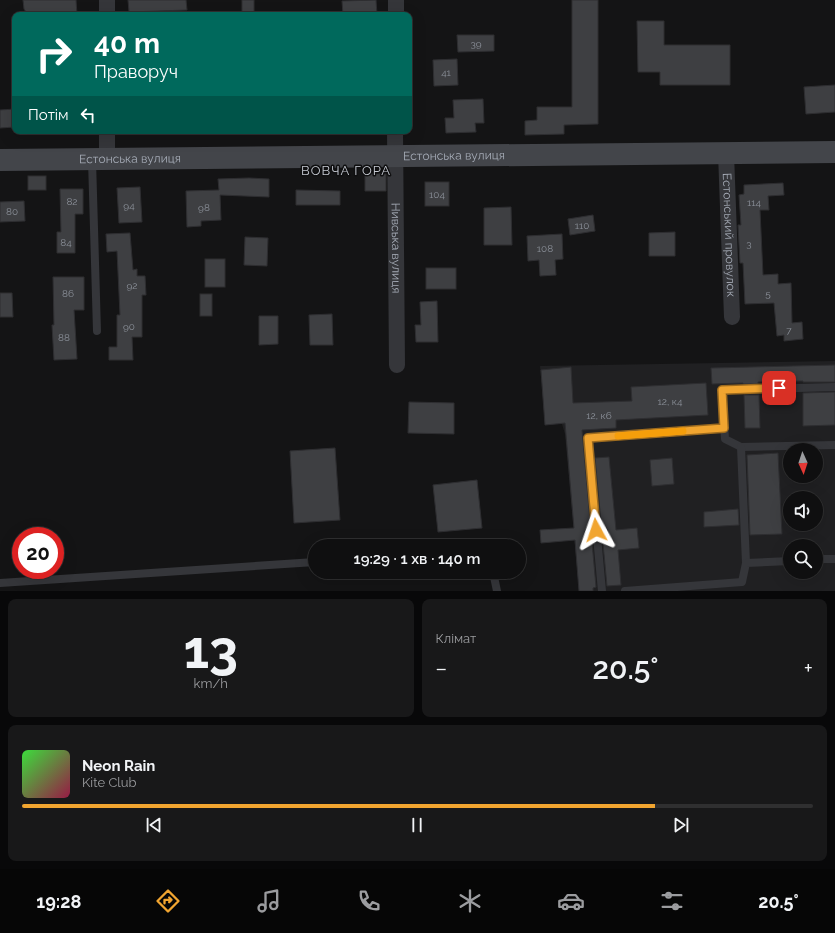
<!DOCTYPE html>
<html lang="uk">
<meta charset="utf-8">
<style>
body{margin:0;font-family:Raleway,sans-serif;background:#181819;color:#f1f3f6;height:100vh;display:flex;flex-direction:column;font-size:15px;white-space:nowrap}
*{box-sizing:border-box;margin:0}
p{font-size:13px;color:#9b9c9f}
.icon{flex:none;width:22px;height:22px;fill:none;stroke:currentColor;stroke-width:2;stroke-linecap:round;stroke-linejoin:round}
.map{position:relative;height:591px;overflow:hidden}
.sheet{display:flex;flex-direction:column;gap:8px;padding:8px;background:#080809;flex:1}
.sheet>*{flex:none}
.banner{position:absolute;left:12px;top:12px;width:400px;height:122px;border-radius:8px;box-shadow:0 4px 16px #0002,0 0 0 1px #2f2f30;background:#00695c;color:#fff;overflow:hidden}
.needle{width:26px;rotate:177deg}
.buttons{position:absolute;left:783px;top:443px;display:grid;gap:8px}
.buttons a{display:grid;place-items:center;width:40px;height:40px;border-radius:50%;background:#0f0f10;box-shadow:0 4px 16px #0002,0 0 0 1px #2f2f30;font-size:20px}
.speed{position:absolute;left:12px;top:527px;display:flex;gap:8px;font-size:20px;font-weight:700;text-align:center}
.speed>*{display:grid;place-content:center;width:52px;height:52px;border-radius:50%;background:#0f0f10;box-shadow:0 4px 16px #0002,0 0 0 1px #2f2f30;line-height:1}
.speed .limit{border:6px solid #d22;background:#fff;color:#111}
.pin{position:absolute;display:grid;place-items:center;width:34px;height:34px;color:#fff;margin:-17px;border-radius:8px;box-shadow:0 2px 6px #0006}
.me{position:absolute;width:44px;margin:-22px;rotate:355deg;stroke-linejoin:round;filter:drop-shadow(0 0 3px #0008)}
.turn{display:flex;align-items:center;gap:14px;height:84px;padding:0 16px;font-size:18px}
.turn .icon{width:52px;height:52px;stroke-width:2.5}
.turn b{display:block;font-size:28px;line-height:34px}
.then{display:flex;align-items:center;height:38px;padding:0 16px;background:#0003;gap:8px;font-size:15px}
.big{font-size:30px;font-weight:600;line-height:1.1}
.sheet .widget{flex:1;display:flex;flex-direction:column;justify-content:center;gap:6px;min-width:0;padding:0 14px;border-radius:8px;background:#181819}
.sheet .dial{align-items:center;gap:0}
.dial b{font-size:52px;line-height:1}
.song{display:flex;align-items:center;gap:12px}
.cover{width:48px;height:48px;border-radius:6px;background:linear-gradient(135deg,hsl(120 70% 55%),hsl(340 70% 35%))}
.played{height:4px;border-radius:2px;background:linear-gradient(90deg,#f1a530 80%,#2f2f30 80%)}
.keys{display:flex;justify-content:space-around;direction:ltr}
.heat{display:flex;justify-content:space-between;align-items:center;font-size:22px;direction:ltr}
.sheet .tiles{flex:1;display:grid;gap:8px;grid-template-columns:1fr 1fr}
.widget:last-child{grid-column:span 2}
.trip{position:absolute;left:308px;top:539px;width:218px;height:40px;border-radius:20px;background:#0f0f10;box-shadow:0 4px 16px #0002,0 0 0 1px #2f2f30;font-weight:600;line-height:40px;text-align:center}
.dock{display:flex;height:64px;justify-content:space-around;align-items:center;background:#060606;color:#9b9c9f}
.dock .icon{width:28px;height:28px}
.dock .active{color:#f1a530}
.dock b{font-size:18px;color:#f1f3f6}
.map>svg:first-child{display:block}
.built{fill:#202022;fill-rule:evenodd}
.building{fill:#3e3f42;stroke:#2e2e31}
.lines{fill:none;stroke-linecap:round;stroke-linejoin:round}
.lane{stroke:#35363a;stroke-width:8}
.street{stroke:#35363a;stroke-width:16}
.secondary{stroke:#43454a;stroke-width:22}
.route-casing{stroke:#9d6b1f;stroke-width:10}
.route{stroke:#f1a530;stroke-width:7}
.slow{stroke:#f59e0b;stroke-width:7}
.labels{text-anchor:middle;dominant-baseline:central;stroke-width:3;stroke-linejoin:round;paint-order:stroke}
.number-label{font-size:10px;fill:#8b9099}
.street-label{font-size:12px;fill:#a5abb6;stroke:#0f0f10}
.neighbourhood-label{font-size:13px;letter-spacing:1px;fill:#c6cad2;stroke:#0f0f10}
</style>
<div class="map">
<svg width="835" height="591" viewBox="0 0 835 591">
<rect width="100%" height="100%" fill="#141415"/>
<!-- built -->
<path class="built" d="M835,361V591H579L565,434L562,424L545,425L540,366ZM790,450H816V476H790ZM790,498H816V524H790ZM790,546H816V572H790Z"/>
<!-- building -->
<g class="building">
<polygon points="23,0 76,0 77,15 30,15 26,12 24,9"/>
<polygon points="128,0 186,0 187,10 129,12"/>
<rect x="242" y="0" width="12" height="14"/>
<polygon points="376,0 377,15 343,15 342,1"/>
<polygon points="572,0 598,0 598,124 564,125 564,134 525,135 525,121 537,120 537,107 572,107"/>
<polygon points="637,21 664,21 664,45 730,45 730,85 660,85 660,72 638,72"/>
<polygon points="457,35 494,35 494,51 458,52"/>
<polygon points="457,59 458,85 434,86 433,60"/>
<polygon points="835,85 835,112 806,114 804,87"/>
<polygon points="483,99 484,123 475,123 476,132 446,133 445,118 454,118 453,100"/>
<polygon points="15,109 15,127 0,128 0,110"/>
<polygon points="365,173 386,174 386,191 365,191"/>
<rect x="28" y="176" width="18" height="14"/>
<polygon points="249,178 269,179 269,197 220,195 221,220 201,221 201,226 187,227 186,191 219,190 218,179"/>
<rect x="425" y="182" width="24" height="24"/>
<polygon points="783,183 784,195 768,196 769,210 760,210 763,275 778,274 778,284 791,283 792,323 802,322 803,339 784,341 784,335 777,336 774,303 745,304 743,263 740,263 738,225 741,225 739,195 744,194 744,185"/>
<polygon points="140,187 142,222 119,223 117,188"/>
<polygon points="60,189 83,189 83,214 75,214 75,253 57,253 57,232 61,232"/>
<polygon points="296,190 340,191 340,205 296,205"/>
<polygon points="24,201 25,221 0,222 0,202"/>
<polygon points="511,207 512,245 484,245 484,208"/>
<polygon points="593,215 595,231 570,235 568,219"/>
<polygon points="675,232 675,256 649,256 649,233"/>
<polygon points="130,233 133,270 137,269 137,276 145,276 146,295 142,295 142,337 132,337 133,360 109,360 109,347 117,347 117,315 120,315 117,251 107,252 106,234"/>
<polygon points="562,234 563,259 555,260 556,275 540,276 539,260 528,261 527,236"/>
<polygon points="245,237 268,238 267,266 244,265"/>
<rect x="205" y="259" width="20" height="28"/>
<rect x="426" y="268" width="30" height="21"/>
<polygon points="53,277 84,277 84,310 74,310 77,359 54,360 52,325 54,325"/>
<polygon points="0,293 12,293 13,317 0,317"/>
<rect x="200" y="294" width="12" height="22"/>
<polygon points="437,301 438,342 416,342 415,325 421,325 420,302"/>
<polygon points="332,314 333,345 310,345 309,315"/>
<polygon points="259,316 278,316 278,344 259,345"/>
<polygon points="835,365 835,382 803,382 803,381 758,382 758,384 743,384 743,383 712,384 711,368"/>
<polygon points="571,367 573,403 632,401 631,387 706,383 708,415 616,420 616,428 582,430 596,587 593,588 593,591 579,591 575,540 541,543 540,530 574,528 565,423 545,425 541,370"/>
<polygon points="835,392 835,425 803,426 803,393"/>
<polygon points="744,395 759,395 760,428 745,428"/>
<polygon points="409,402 454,403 454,434 408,433"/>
<polygon points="335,448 340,520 294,523 290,451"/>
<polygon points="778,453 782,534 750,535 747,455"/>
<polygon points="609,457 616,530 637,528 639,548 618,550 621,585 607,586 595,458"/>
<polygon points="672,458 674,484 652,486 650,460"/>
<polygon points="477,480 482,528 438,532 433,485"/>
<polygon points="738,509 739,525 704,527 704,512"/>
</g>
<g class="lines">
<!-- lane -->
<g class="lane">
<polyline points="92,160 97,331"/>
<polyline points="835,387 722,390 725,439 741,447 835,445"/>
<polyline points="741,447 746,563"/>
<polyline points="816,559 835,559"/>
<polyline points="493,572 497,591"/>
<polyline points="0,583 315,562"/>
<polyline points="602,591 588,438 724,428"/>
<polyline points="625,591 742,582 746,563 790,561"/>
</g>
<!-- street -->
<g class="street">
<polyline points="107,15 107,0"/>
<polyline points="396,15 396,0"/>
<path id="s1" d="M395,131L397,365"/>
<path id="s2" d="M726,153L732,317"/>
<polyline points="107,159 107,131"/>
</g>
<!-- secondary -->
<path class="secondary" id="s3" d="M0,160L835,152"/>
</g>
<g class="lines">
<!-- route casing -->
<g class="route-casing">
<polyline id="route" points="596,530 588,438 724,428 722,390 779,388"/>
</g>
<!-- route -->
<use href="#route" class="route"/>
<!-- slow -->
<polyline class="slow" points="618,436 683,431"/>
</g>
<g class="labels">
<!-- number labels -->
<g class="number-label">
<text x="476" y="43">39</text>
<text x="446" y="72">41</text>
<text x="437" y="194">104</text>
<text x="72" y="201">82</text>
<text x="754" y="202">114</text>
<text x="129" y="205">94</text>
<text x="204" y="207">98</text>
<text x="12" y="211">80</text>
<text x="582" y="225">110</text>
<text x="66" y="242">84</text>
<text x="749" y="243">3</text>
<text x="545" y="248">108</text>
<text x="132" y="285">92</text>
<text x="68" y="293">86</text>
<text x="768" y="293">5</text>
<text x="129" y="326">90</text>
<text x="789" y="330">7</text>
<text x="64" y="337">88</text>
<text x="670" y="401">12, к4</text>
<text x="599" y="415">12, к6</text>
</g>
<!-- street labels -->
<g class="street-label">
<text stroke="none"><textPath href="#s3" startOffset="454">Естонська вулиця</textPath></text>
<text stroke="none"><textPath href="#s3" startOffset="130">Естонська вулиця</textPath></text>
<text stroke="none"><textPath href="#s2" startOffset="82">Естонський провулок</textPath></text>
<text stroke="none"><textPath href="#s1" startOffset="117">Нивська вулиця</textPath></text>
</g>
<!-- neighbourhood labels -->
<g class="neighbourhood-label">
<text x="346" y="170">ВОВЧА ГОРА</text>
</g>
</g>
</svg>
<div class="buttons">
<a><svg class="needle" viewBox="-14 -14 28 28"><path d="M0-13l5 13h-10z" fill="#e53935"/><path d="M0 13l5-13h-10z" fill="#9b9c9f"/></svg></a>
<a><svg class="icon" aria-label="sound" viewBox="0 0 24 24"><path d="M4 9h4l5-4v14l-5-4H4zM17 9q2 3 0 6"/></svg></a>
<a><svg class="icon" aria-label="search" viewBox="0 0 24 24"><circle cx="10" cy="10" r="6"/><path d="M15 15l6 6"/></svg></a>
</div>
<div class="speed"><div class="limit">20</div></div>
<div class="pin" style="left:779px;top:388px;background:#d93025"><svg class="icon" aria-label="arrive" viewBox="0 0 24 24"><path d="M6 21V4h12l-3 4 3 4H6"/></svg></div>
<svg class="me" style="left:596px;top:530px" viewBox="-20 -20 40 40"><path d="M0-17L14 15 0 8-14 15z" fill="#f1a530" stroke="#fff" stroke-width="4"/></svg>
<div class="trip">19:29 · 1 хв · 140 m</div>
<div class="banner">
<div class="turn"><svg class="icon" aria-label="right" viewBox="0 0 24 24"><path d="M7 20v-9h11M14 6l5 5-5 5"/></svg><div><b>40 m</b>Праворуч</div></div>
<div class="then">Потім<svg class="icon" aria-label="left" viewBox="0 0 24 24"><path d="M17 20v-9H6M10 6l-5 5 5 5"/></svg></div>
</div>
</div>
<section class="sheet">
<div class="tiles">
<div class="widget dial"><b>13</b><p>km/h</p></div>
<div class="widget"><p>Клімат</p>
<div class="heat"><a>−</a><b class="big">20.5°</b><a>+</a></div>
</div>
<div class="widget">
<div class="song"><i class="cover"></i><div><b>Neon Rain</b><p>Kite Club</p></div></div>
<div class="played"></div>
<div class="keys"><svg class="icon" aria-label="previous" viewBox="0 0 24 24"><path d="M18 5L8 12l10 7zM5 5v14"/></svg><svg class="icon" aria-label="pause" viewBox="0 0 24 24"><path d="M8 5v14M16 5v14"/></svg><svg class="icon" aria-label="next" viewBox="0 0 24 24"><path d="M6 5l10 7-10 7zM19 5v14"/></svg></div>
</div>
</div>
</section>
<nav class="dock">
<b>19:28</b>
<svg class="icon active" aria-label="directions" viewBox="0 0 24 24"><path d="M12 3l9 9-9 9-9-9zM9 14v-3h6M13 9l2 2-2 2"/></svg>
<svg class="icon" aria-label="music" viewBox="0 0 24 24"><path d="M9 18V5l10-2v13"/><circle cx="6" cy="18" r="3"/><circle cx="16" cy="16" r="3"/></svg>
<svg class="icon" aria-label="phone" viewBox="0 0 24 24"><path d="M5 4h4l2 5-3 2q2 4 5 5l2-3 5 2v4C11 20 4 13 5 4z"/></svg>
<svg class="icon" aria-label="climate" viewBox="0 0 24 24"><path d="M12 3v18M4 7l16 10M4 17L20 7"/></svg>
<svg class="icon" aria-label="car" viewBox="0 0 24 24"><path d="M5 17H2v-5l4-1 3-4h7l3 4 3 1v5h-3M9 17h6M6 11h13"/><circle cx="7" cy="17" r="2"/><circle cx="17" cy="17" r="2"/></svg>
<svg class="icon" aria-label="filters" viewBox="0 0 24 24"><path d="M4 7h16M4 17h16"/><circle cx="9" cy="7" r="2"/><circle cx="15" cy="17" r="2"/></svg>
<b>20.5°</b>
</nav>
